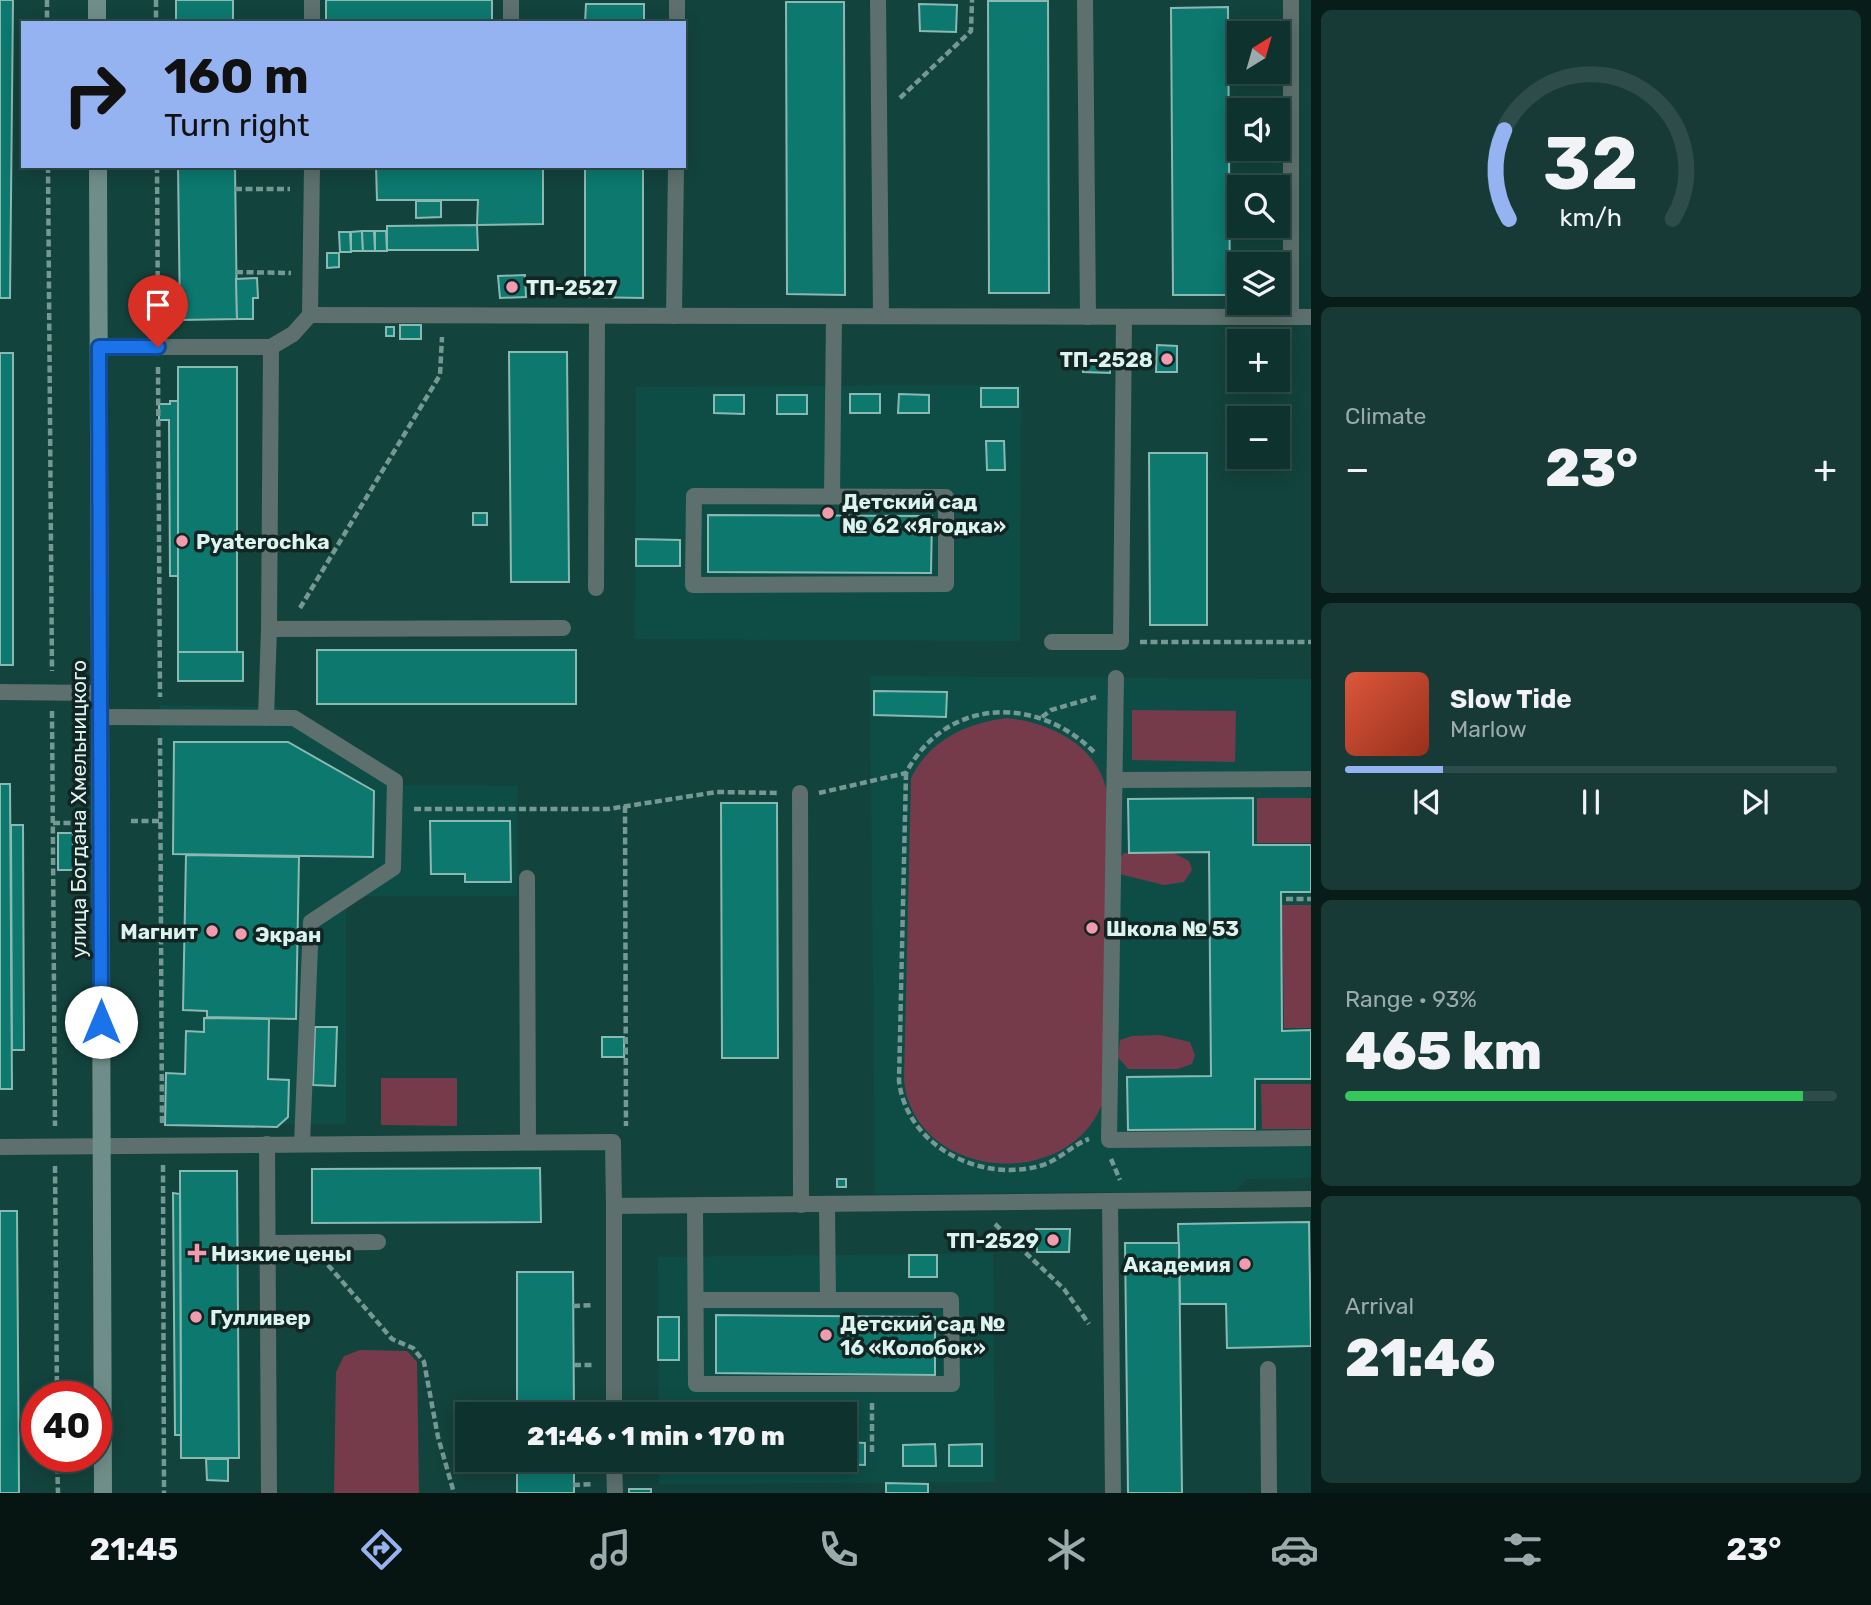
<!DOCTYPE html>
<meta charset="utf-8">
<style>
body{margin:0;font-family:Rubik,sans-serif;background:#173a36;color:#f1f3f6;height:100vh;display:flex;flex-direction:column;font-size:26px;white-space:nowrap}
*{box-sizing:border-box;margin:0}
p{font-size:23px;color:#9baaaa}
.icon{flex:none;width:38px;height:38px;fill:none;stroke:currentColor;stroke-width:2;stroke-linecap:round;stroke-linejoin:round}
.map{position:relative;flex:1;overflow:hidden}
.sheet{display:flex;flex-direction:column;gap:10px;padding:10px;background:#081c19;width:560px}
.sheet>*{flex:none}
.top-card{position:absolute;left:21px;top:21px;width:665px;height:147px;border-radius:0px;box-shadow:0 4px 18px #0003,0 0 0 2px #2e4d4a;background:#95b2f1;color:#111;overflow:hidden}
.needle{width:46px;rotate:37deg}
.controls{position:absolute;left:1227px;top:21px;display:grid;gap:14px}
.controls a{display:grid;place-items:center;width:63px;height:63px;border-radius:0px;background:#0e322e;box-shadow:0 4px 18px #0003,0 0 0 2px #2e4d4a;font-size:35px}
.speed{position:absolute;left:21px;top:1381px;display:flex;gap:14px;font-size:35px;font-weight:700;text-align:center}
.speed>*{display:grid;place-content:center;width:91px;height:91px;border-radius:50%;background:#0e322e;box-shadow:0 4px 18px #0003,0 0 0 2px #2e4d4a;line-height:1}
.speed .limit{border:10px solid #d22;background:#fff;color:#111}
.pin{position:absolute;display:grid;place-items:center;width:60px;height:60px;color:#fff;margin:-72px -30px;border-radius:50% 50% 50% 0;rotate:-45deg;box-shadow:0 0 7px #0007}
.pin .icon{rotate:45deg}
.me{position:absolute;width:77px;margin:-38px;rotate:0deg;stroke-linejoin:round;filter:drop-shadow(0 0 5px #0008)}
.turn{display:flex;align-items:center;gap:24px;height:147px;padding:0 28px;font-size:32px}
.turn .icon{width:91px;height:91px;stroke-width:2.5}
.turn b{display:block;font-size:49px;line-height:60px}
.big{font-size:52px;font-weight:800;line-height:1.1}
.sheet .tile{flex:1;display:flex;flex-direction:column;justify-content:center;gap:10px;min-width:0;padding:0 24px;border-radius:10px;background:#173a36}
.sheet .dial{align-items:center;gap:0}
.dial svg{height:182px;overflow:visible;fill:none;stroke:#2e4d4a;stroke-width:7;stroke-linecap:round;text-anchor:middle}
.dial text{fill:#f1f3f6;stroke:none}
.song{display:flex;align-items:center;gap:21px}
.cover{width:84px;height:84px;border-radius:10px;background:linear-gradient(135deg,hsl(10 70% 55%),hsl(10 70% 35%))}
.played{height:7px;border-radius:4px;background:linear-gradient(90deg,#95b2f1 20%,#2e4d4a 20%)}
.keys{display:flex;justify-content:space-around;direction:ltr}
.heat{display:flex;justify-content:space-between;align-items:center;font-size:38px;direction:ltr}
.charge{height:10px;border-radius:5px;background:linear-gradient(90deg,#34c759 93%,#2e4d4a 0)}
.trip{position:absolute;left:455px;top:1402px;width:402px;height:70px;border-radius:0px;background:#0e322e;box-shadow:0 4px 18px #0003,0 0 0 2px #2e4d4a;font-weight:800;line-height:70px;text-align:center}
.tab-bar{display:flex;height:112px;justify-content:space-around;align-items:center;background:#061412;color:#9baaaa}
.tab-bar .icon{width:49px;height:49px}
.tab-bar .active{color:#95b2f1}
.tab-bar b{font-size:32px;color:#f1f3f6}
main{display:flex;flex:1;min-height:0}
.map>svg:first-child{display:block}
.built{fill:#0e4d46}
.green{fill:#763b4a}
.building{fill:#0c786e;stroke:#8ab9b2;stroke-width:2}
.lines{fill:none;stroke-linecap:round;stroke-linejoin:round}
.path{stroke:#749893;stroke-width:4.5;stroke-dasharray:7 3.5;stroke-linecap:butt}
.lane{stroke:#5d706d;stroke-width:16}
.secondary{stroke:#708e89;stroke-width:18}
.route-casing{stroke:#114b97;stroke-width:18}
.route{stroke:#1a73e8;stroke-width:12}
.poi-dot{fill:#f29aae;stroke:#122523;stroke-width:2.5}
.labels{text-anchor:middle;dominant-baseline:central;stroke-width:7;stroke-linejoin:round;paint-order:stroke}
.poi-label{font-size:21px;font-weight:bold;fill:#dcf4f0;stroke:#122523;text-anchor:start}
.street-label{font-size:21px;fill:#dcf4f0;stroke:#122523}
</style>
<main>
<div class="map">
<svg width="1311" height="1493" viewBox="0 0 1311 1493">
<rect width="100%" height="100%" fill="#13433d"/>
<!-- built -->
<g class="built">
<polygon points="1021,385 1020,641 635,639 636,387"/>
<polygon points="870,676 1311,679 1311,1178 1247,1179 1235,1191 875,1194"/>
<polygon points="160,705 277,707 387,785 518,786 517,896 346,896 346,1124 162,1124"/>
<polygon points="993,1253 995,1482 659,1484 659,1460 845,1460 845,1414 659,1414 658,1257"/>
</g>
<!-- green -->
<g class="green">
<polygon points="1132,710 1236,711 1235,762 1132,760"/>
<path d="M1007,718C1051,723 1098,745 1107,793L1104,1099C1072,1194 914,1181 904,1080L911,778C930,740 966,723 1007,718Z"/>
<rect x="1257" y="798" width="54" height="45"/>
<polygon points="1148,852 1172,852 1189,861 1192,870 1184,882 1164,885 1119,874 1119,860 1124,853"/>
<polygon points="1282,905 1311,905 1311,1028 1284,1028"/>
<polygon points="1160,1035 1190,1042 1195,1055 1192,1064 1178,1069 1128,1069 1118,1057 1120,1040 1132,1036"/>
<polygon points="381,1078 457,1078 457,1126 381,1125"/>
<polygon points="1261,1084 1311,1084 1311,1129 1262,1129"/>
<polygon points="360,1350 407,1351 417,1362 419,1493 334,1493 336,1372 344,1356"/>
</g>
<!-- building -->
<g class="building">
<polygon points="0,0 13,0 10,298 0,298"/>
<rect x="176" y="0" width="57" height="23"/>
<rect x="326" y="0" width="166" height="23"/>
<polygon points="988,1 1048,1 1049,293 989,293"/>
<polygon points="786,2 844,2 845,295 787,294"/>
<polygon points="586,4 644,4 644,23 585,23"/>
<polygon points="919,4 957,5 956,32 920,31"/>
<polygon points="1228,7 1230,295 1173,295 1171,8"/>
<polygon points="178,166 235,166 237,319 180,320"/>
<polygon points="376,166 543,166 543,224 477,225 478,200 377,200"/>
<polygon points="585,166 643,166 643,298 585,297"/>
<polygon points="416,201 441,201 441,217 416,218"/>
<polygon points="477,225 478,250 387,250 387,226"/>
<polygon points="362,231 363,251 351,251 351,232"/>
<polygon points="362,231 374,231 375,251 363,251"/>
<polygon points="375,231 386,231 387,251 375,251"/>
<polygon points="339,232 350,232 351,252 340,252"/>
<polygon points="327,253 339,253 339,267 327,268"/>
<polygon points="525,275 526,297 500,298 498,276"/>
<polygon points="257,278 258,298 253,298 253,319 237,319 236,279"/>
<rect x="400" y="325" width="21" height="14"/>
<rect x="386" y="327" width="8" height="9"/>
<polygon points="1157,345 1177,346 1177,372 1156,372"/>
<polygon points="509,352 567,352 569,582 511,582"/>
<rect x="0" y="353" width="13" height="312"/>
<polygon points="1083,358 1110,359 1110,373 1083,372"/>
<polygon points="178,367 237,367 237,653 178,652"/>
<rect x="981" y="388" width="37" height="19"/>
<rect x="850" y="394" width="30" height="19"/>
<polygon points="899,394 929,395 929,413 898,413"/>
<polygon points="714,395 744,395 744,414 714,413"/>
<rect x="777" y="395" width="30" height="19"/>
<polygon points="170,401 178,401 178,576 170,576 169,420 159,420 159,404 170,404"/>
<polygon points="986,441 1004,441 1005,470 987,470"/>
<polygon points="1149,453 1207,453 1207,625 1150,625"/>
<rect x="473" y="513" width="14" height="12"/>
<polygon points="708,515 932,516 931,573 708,572"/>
<polygon points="636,539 680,540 680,566 636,566"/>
<rect x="317" y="650" width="259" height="54"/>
<rect x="178" y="652" width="65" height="29"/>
<polygon points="874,691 947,692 946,717 874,715"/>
<polygon points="174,742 288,742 374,791 373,857 173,854"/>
<polygon points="0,784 10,784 12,1089 0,1089"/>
<polygon points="1253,798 1253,845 1311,845 1311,892 1281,892 1282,1031 1311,1030 1311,1079 1255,1079 1255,1129 1128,1130 1127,1077 1211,1076 1209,852 1129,853 1128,799"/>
<polygon points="721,803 777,803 778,1058 722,1058"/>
<polygon points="430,821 510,821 511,882 465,882 465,874 431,874"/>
<polygon points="11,825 23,825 24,1050 12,1050"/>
<polygon points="58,833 73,833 74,870 58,870"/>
<polygon points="186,855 299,857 296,1019 207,1017 207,1011 183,1010"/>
<polygon points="204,1018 269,1019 268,1079 289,1080 288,1117 277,1127 165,1125 166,1073 185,1074 186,1031 204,1032"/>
<polygon points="315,1027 337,1027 335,1086 313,1085"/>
<rect x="602" y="1037" width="22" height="20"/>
<polygon points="540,1168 541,1222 312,1223 312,1169"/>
<polygon points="180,1171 237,1171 239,1458 181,1458"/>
<rect x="837" y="1179" width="9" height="8"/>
<polygon points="173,1193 180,1194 181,1435 175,1435"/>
<polygon points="0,1211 17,1211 19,1493 0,1493"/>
<polygon points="1309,1222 1311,1346 1227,1348 1226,1304 1180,1304 1178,1224"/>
<polygon points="1036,1229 1070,1229 1069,1252 1037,1252"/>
<polygon points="1125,1243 1179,1243 1182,1493 1128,1493"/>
<rect x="909" y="1255" width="28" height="22"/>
<polygon points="517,1272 573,1272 574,1414 517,1414"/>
<polygon points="716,1315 935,1317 935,1375 716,1373"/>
<rect x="658" y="1317" width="21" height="43"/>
<polygon points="845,1442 865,1443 865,1465 837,1464 837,1460 845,1460"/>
<polygon points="935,1444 936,1466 903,1466 903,1445"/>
<polygon points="982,1444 982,1466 949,1466 949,1445"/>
<polygon points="206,1459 228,1459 228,1481 207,1480"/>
<rect x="517" y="1460" width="57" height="33"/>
<rect x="672" y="1460" width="28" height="5"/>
<rect x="749" y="1460" width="28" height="6"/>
<polygon points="886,1483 928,1484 928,1493 886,1493"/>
<rect x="629" y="1489" width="22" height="4"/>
</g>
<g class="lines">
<!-- path -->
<g class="path">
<polyline points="47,0 47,23"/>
<polyline points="156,0 156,23"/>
<polyline points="1228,36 1239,36"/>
<polyline points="900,98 971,31 972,0"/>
<polyline points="1229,118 1239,118"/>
<polyline points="48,166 52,671"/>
<polyline points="157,166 158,326"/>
<polyline points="1229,180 1270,179"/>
<polyline points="235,189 290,189"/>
<polyline points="1230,263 1271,263"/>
<polyline points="236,272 291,273"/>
<polyline points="158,367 160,697"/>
<polyline points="300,608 440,375 442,337"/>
<polyline points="1140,642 1311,642"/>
<polyline points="52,711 55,1126"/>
<polyline points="1042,717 1051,710 1096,697"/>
<polyline points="160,738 162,1124"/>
<path d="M906,773L899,1081C907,1147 982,1184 1043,1165C1060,1159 1074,1144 1089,1139"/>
<path d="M819,793L906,773C946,697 1037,695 1094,752"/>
<polyline points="625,806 626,1126"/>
<polyline points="414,809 608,809 717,792 779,793"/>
<polyline points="131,821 161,821"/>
<polyline points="53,823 74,823"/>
<polyline points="1286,899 1311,899"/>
<polyline points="1111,1159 1120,1180"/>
<polyline points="163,1165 164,1493"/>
<polyline points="55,1166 57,1396"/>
<polyline points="995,1224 1064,1289 1089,1324"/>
<polyline points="328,1265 392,1339 413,1348 424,1362 438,1437 454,1493"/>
<polyline points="573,1306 594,1305"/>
<polyline points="574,1365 594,1365"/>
<polyline points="872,1403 872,1454"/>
<polyline points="57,1456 58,1493"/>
<polyline points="573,1485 594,1484"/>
</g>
<!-- lane -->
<g class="lane">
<polyline points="312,0 312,23"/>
<polyline points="878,0 881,316"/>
<polyline points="1085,0 1088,317"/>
<polyline points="511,23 511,0"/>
<polyline points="677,23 677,0"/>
<polyline points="310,315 1311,317"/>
<polyline points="674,316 676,166"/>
<polyline points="1291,317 1291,0"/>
<polyline points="99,347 271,347 293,334 310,315 312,166"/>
<polygon points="694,496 946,497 946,584 693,585"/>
<polyline points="832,496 834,317"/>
<polyline points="596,588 597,317"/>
<polyline points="269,629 271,347"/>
<polyline points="1052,642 1121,642 1124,317"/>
<polyline points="1116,678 1109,1140 1311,1138"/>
<polyline points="0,692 100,693"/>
<polyline points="100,717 294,718 395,781 393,868 311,922 302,1144"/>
<polyline points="266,718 269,629 563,628"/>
<polyline points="1115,780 1311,779"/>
<polyline points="800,793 801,1205"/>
<polyline points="527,878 528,1141"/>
<polyline points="267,1144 269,1493"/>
<polyline points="0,1147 613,1142 614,1206 1110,1201"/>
<polyline points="827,1205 828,1300"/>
<polyline points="614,1206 614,1414"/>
<polyline points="695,1206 696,1384 952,1384 951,1300 696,1300"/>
<polyline points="268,1243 378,1242"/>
<polyline points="1268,1369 1269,1493"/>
<polyline points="614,1460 615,1493"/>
<polyline points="1113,1493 1110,1201 1311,1199"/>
</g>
<!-- secondary -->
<g class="secondary">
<polyline points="97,0 97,23"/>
<polyline points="98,166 103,1493"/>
</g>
</g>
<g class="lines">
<!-- route casing -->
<g class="route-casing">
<polyline id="route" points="101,1022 99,347 158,347"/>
</g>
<!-- route -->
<use href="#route" class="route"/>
</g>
<!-- markers -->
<g class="poi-dot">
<circle cx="512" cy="287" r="7"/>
<circle cx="1167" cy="359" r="7"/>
<circle cx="828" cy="513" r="7"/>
<circle cx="182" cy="541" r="7"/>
<circle cx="1092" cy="928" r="7"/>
<circle cx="212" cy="931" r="7"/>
<circle cx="241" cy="934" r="7"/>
<circle cx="1053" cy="1240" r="7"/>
<path d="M193.5 1242.5h7v7h7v7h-7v7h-7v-7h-7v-7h7z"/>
<circle cx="1245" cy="1264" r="7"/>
<circle cx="196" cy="1317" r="7"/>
<circle cx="826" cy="1335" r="7"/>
</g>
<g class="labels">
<!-- poi labels -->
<g class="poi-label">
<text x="526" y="287">ТП-2527</text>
<text x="1153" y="359" text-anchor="end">ТП-2528</text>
<text x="842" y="501">Детский сад<tspan x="842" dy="24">№ 62 «Ягодка»</tspan></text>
<text x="196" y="541">Pyaterochka</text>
<text x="1106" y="928">Школа № 53</text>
<text x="198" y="931" text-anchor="end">Магнит</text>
<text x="255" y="934">Экран</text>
<text x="1039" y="1240" text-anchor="end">ТП-2529</text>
<text x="211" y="1253">Низкие цены</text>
<text x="1231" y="1264" text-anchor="end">Академия</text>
<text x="210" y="1317">Гулливер</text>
<text x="840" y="1323">Детский сад №<tspan x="840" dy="24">16 «Колобок»</tspan></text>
</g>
<!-- street labels -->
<g class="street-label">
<text transform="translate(78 809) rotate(-90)">улица Богдана Хмельницкого</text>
</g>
</g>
</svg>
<div class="controls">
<a><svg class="needle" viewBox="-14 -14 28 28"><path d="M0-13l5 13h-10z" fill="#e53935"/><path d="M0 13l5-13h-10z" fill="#9baaaa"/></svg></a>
<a><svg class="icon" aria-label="sound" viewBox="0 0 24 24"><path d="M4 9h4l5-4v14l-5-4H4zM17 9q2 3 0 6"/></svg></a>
<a><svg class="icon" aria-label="search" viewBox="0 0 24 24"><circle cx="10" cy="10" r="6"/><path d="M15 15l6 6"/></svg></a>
<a><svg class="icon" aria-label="layers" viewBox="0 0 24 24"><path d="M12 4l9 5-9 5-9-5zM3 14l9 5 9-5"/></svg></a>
<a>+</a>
<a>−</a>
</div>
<div class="speed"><div class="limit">40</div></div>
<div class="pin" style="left:158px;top:347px;background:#d93025"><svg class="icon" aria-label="arrive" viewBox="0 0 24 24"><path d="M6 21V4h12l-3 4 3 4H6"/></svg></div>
<svg class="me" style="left:101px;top:1022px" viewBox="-20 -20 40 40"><circle r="19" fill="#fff"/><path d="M0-13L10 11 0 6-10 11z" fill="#1a73e8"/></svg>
<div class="trip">21:46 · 1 min · 170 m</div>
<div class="top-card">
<div class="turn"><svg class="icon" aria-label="right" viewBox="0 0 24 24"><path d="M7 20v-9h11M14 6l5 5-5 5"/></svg><div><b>160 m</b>Turn right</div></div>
</div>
</div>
<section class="sheet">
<div class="tile dial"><svg viewBox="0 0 100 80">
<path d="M14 69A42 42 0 1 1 86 69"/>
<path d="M14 69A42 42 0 0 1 12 30" stroke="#95b2f1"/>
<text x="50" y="56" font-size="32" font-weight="700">32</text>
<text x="50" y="72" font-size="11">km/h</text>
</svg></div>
<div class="tile"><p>Climate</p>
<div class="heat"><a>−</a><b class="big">23°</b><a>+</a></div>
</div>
<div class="tile">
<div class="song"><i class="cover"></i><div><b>Slow Tide</b><p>Marlow</p></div></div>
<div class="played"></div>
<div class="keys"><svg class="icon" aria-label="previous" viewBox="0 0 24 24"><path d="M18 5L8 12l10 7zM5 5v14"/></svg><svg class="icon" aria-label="pause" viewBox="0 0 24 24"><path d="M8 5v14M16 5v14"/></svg><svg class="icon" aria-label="next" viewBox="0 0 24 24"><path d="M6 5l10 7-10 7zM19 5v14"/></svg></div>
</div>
<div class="tile"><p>Range · 93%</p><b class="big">465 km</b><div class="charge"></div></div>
<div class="tile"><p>Arrival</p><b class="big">21:46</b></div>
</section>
</main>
<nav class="tab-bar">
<b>21:45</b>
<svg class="icon active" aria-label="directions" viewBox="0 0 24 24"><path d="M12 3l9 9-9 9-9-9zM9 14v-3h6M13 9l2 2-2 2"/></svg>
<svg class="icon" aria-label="music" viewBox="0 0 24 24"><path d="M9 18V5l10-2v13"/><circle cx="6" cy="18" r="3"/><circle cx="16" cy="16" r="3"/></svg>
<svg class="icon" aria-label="phone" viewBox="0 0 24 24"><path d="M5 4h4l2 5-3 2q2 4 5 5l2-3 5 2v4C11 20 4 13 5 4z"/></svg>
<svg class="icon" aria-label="climate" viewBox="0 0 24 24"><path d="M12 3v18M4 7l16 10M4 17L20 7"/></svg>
<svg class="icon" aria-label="car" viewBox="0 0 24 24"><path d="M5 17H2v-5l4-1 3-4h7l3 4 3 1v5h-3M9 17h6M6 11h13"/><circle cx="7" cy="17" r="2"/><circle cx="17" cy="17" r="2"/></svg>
<svg class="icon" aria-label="filters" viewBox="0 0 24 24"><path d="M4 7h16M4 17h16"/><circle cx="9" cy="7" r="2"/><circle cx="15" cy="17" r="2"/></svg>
<b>23°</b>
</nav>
